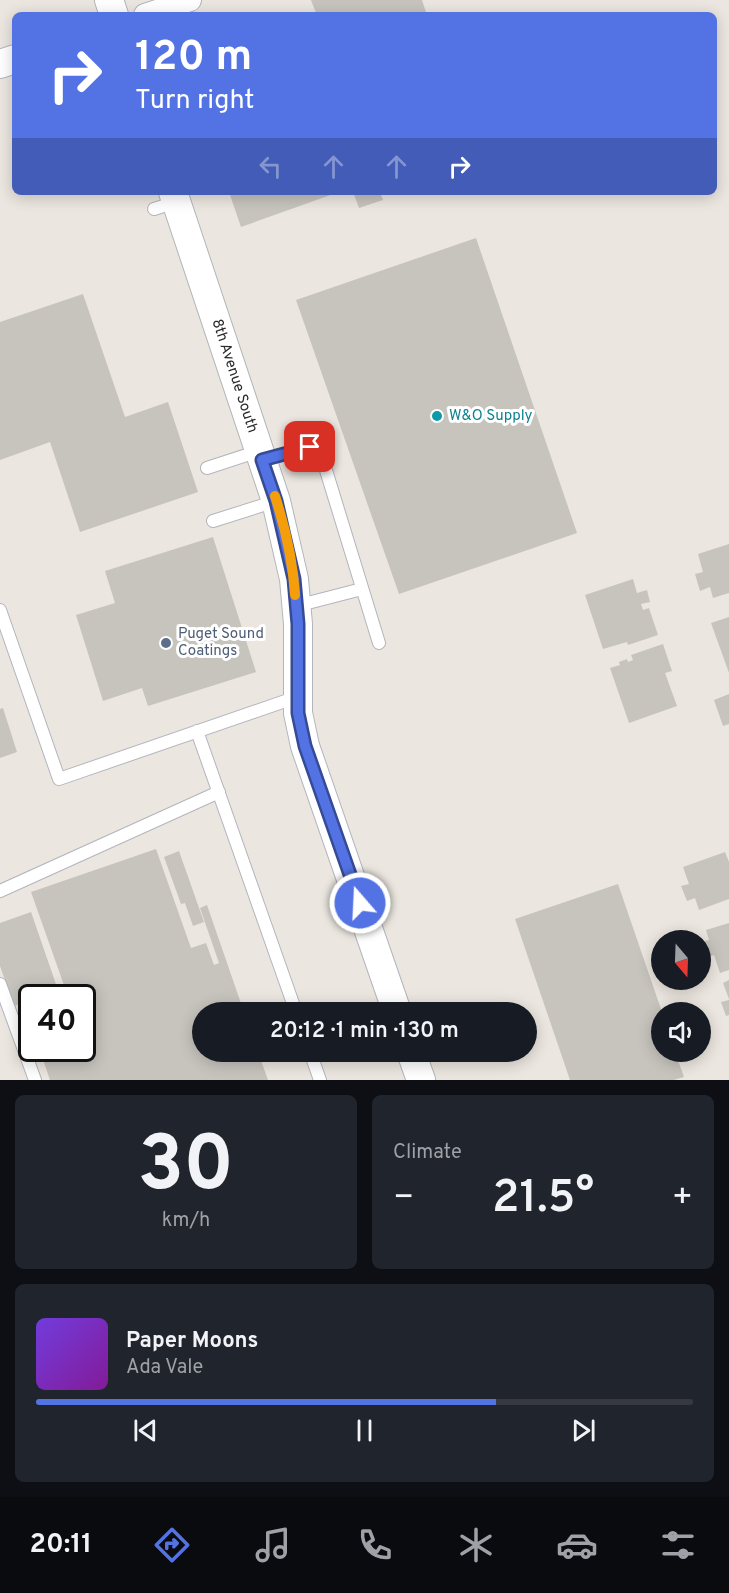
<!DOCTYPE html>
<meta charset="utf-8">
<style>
body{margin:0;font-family:Overpass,sans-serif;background:#20242c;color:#f1f3f6;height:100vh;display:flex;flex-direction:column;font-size:22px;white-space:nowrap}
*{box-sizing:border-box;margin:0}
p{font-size:20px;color:#9ea1a6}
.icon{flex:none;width:33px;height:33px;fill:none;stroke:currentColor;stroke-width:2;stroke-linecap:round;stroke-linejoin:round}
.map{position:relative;height:1080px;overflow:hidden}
.details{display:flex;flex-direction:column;gap:15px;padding:15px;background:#0d0f14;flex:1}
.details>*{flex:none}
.banner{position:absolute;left:12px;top:12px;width:705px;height:183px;border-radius:9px;box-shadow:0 3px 15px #0003;background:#5373e5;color:#fff;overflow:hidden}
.needle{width:39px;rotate:161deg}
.tools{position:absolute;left:651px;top:930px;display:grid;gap:12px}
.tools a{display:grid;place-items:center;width:60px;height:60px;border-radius:50%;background:#171b24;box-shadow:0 3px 15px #0003;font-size:30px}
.speed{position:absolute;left:18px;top:984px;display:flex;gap:12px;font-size:30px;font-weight:700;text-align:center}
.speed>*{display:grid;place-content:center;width:78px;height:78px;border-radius:50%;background:#171b24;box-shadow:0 3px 15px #0003;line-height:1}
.speed .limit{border:3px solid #111;border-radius:9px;background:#fff;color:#111}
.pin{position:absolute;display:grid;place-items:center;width:51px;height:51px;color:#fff;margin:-26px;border-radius:12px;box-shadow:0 3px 9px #0006}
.me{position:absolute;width:66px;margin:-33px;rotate:341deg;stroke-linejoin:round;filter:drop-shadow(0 0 4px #0008)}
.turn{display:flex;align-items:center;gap:21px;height:126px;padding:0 24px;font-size:27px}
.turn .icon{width:78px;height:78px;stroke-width:2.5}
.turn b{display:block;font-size:42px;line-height:51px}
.lanes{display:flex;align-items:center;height:57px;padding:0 24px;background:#0003;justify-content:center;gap:30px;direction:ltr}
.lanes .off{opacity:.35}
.big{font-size:45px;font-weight:600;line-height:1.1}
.details .card{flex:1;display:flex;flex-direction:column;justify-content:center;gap:9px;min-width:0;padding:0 21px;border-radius:9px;background:#20242c}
.details .dial{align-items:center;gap:0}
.dial b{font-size:78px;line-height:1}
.song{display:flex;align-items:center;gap:18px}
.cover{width:72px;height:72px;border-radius:9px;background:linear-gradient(135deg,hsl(260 70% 55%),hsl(290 70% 35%))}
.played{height:6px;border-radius:3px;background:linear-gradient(90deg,#5373e5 70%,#363941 70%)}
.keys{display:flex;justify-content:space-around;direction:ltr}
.heat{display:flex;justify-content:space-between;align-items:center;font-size:33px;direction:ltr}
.details .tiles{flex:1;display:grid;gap:15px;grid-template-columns:1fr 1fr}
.card:last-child{grid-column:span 2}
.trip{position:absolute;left:192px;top:1002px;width:345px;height:60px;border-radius:30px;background:#171b24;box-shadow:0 3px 15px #0003;font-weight:600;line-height:60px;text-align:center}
.dock{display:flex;height:96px;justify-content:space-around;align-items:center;background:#090b0e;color:#9ea1a6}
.dock .icon{width:42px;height:42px}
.dock .selected{color:#5373e5}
.dock b{font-size:27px;color:#f1f3f6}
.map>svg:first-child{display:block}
.building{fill:#c7c4be}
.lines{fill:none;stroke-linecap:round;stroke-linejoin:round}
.service-casing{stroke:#b3b5bd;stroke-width:14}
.minor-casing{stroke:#b3b5bd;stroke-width:24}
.tertiary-casing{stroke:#b3b5bd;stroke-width:30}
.service{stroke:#fff;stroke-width:12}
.minor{stroke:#fff;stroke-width:22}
.tertiary{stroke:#fff;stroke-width:28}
.route-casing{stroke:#364b95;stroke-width:15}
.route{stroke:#5373e5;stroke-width:10}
.slow{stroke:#f59e0b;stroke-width:10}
.culture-dot{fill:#0f9aa8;stroke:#fff;stroke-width:2}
.service-dot{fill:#5c6f8a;stroke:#fff;stroke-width:2}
.labels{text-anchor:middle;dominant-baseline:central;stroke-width:6;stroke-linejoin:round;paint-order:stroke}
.street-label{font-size:15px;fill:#2b2b2b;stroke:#fff}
.culture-label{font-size:15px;fill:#0d838f;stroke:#fff;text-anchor:start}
.service-label{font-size:15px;fill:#4e5e75;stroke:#fff;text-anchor:start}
</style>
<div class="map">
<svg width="729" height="1080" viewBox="0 0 729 1080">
<rect width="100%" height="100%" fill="#ebe6df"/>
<!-- building -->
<g class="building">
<polygon points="311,0 422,0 427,15 312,15 316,13"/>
<polygon points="229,192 339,192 241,227"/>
<polygon points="353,192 380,192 383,200 359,208"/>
<polygon points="476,238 577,533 399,594 296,300"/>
<polygon points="83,294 125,417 168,402 198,492 80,532 50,442 0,460 0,322"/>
<polygon points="213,537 256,672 148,706 142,688 103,701 76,615 115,603 105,571"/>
<polygon points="729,544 729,593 713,598 710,587 700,591 695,574 703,572 698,554"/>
<polygon points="633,579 637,593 647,590 650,602 641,604 643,610 649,608 658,635 628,645 627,642 603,649 585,595"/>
<polygon points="729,617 729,673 711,623"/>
<polygon points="663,644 672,671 665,673 677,706 629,723 610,668 620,665 619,662 627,659 628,662 633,660 631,655"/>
<polygon points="729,694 729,724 723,726 714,700"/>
<polygon points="3,708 17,752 0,758 0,709"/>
<polygon points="156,849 191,948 206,943 214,965 219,963 200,908 207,905 244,1012 202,1012 202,1052 258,1052 268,1080 50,1080 39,1048 82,1048 82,998 32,998 31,1025 23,1003 14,1006 0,966 0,923 31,912 58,990 65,988 31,892"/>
<polygon points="179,851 204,922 193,926 185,903 181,904 164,857"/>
<polygon points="725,852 729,862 729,899 699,910 695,898 687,901 681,886 689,884 683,867"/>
<polygon points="618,884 662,1012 662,1052 675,1052 684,1077 674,1080 570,1080 515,919"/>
<polygon points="729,923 729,970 720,973 714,955 706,958 701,942 709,940 706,930"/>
<polygon points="729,980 729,999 723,983"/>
<polygon points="729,1000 729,1015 726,1016 721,1002"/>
</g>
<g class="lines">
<!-- service casing -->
<g class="service-casing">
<g id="service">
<polyline points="154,209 176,202"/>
<polyline points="262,460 310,447 321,454 379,643"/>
<polyline points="207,468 259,451"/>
<polyline points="213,521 276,501"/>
<polyline points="296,606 362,589"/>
<polyline points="0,610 59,779 297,697"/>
<polyline points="197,731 296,1012"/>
<polyline points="0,891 219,792"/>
<polyline points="0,984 35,1080"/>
<polyline points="310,1052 320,1080"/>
</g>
</g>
<!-- minor casing -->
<g class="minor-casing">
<polyline id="minor" points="145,15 190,0"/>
</g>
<!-- tertiary casing -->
<g class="tertiary-casing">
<g id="tertiary">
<polyline points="109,0 114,15"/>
<polyline points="0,64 15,59"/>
<polyline points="173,192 276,501 294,579 298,624 298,713 305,746 397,1012"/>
<polyline points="411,1052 421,1080"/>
</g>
</g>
<!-- service -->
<use href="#service" class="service"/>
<!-- minor -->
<use href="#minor" class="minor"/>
<!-- tertiary -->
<use href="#tertiary" class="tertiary"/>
</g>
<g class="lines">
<!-- route casing -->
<g class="route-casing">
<polyline id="route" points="310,447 262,460 276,501 294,579 298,624 298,713 305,746 360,903"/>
</g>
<!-- route -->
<use href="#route" class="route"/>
<!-- slow -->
<path class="slow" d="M275,496C285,527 293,563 295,595"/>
</g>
<!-- markers -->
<circle class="culture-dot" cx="437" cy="416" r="6"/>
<circle class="service-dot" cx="166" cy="643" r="6"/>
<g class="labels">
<!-- street labels -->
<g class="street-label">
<text transform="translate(234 376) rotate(72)">8th Avenue South</text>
</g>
<!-- culture labels -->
<g class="culture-label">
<text x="449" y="416">W&amp;O Supply</text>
</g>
<!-- service labels -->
<g class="service-label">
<text x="178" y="634">Puget Sound<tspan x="178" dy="17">Coatings</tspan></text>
</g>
</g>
</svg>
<div class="tools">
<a><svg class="needle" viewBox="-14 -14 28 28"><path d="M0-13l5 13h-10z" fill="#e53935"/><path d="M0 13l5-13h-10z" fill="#9ea1a6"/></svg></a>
<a><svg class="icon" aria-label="sound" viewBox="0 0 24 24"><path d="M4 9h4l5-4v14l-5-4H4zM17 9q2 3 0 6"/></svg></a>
</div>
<div class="speed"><div class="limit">40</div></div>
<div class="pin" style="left:310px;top:447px;background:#d93025"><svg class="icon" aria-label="arrive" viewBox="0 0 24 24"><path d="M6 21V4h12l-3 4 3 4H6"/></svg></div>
<svg class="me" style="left:360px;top:903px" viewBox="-20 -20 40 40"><circle r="17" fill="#5373e5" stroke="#fff" stroke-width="3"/><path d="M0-11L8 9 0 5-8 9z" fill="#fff"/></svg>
<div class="trip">20:12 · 1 min · 130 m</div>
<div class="banner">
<div class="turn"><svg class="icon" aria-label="right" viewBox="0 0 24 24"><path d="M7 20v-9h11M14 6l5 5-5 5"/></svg><div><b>120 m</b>Turn right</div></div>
<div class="lanes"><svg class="icon off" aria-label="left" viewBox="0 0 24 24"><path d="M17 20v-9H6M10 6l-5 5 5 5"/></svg><svg class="icon off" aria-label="ahead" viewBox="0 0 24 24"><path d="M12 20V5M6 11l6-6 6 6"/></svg><svg class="icon off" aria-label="ahead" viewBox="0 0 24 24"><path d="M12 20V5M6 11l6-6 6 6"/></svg><svg class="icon" aria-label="right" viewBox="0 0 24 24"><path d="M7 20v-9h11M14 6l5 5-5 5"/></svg></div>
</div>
</div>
<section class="details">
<div class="tiles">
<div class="card dial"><b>30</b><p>km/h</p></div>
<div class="card"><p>Climate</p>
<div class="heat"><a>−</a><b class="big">21.5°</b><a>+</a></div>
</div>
<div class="card">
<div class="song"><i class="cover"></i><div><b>Paper Moons</b><p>Ada Vale</p></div></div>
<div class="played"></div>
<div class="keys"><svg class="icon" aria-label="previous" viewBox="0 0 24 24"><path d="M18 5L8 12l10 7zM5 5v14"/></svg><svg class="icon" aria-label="pause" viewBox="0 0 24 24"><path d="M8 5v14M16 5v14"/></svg><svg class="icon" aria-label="next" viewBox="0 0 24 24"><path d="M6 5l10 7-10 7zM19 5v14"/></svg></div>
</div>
</div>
</section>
<nav class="dock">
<b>20:11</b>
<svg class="icon selected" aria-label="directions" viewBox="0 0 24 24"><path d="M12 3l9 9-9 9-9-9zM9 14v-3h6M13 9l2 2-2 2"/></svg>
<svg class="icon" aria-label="music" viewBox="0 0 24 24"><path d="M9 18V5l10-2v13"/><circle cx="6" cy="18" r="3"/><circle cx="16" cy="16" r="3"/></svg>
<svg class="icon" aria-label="phone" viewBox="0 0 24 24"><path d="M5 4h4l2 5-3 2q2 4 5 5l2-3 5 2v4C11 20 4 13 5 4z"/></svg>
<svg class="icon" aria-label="climate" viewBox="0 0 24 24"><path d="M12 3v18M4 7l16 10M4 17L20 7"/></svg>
<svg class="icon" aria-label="car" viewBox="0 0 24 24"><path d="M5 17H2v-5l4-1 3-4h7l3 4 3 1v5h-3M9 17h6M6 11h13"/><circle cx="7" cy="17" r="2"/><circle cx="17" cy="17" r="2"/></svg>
<svg class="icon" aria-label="filters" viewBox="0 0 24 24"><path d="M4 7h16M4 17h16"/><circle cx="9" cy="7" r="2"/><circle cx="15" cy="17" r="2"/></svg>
</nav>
